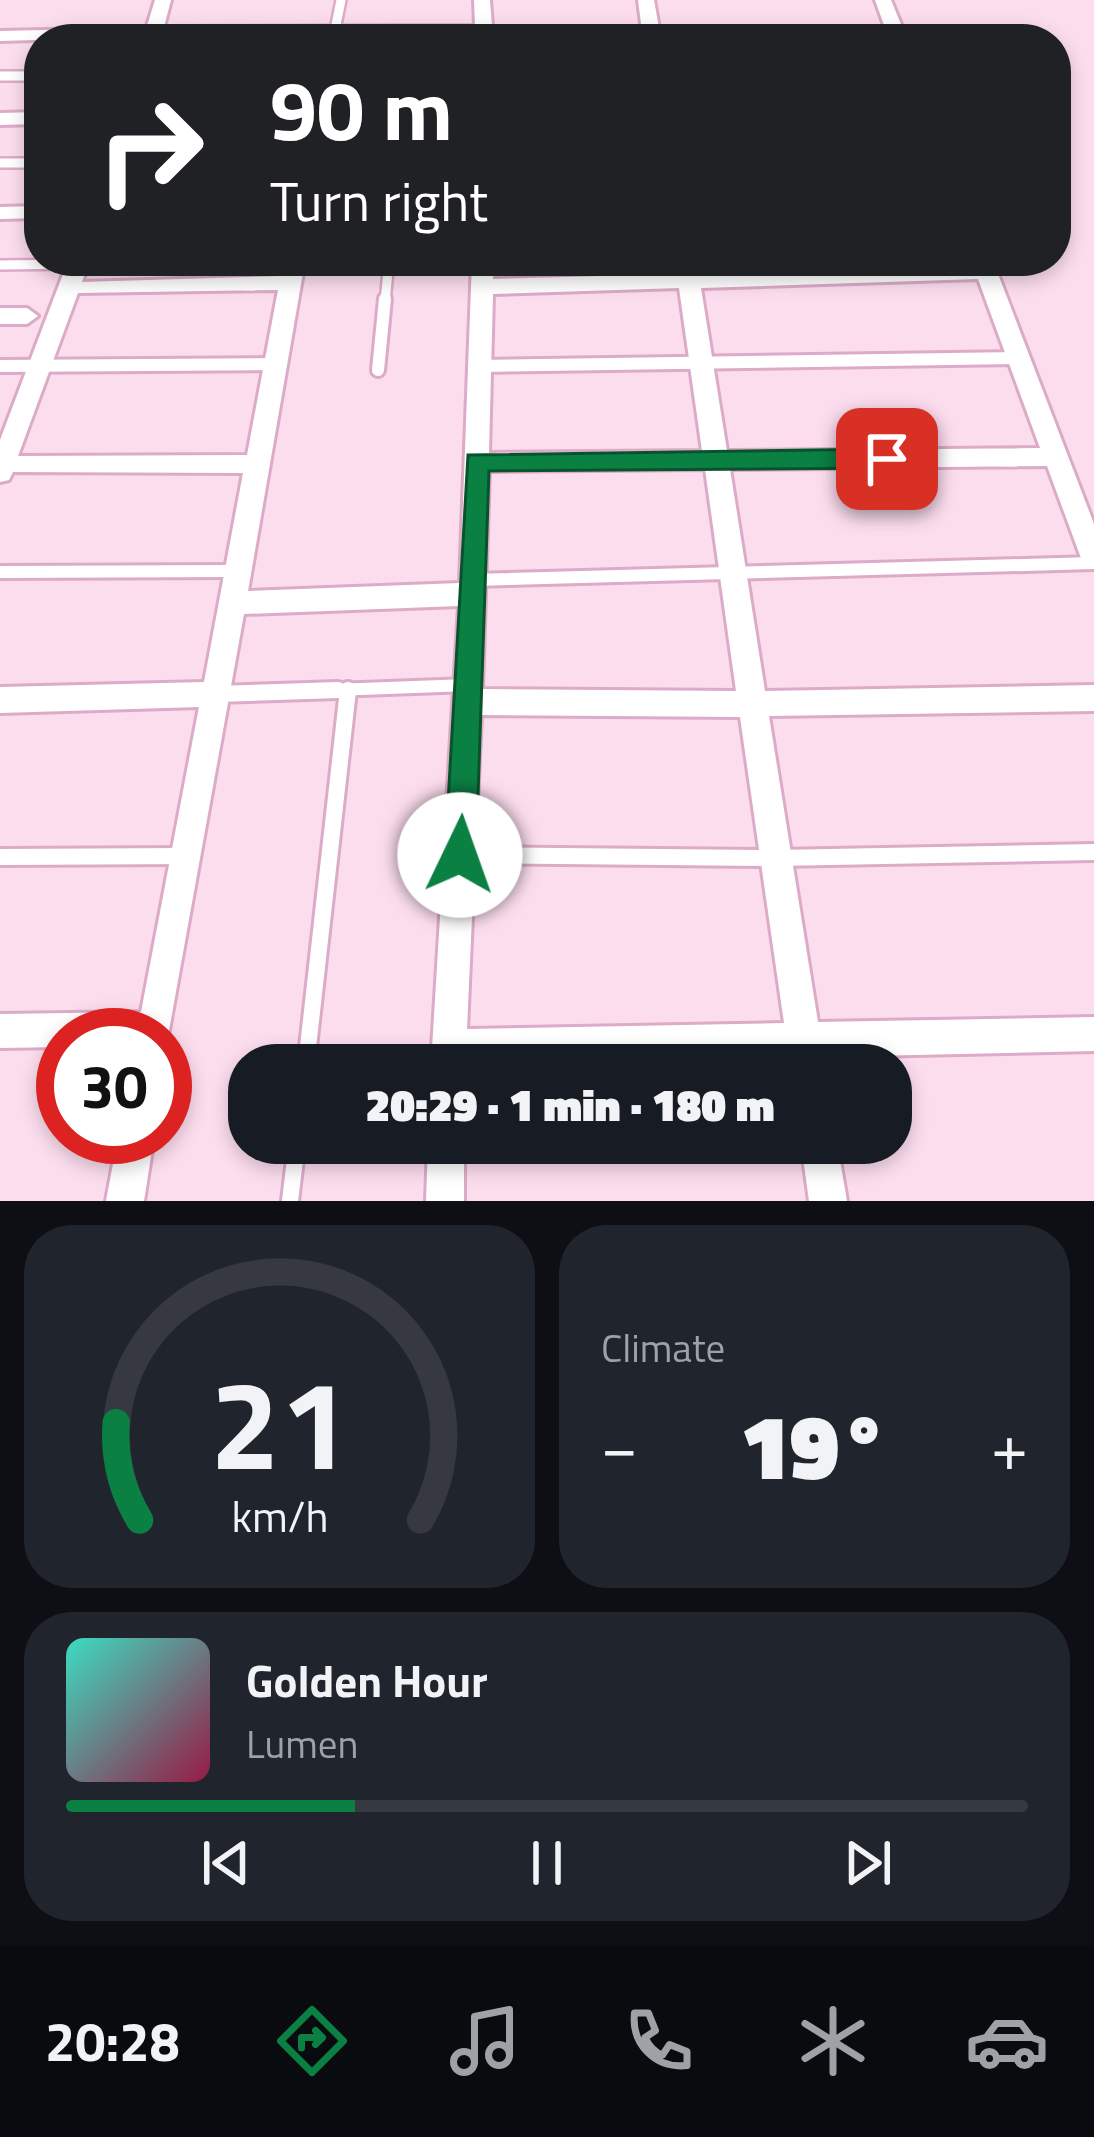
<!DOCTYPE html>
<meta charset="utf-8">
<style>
body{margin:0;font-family:"Titillium Web",sans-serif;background:#20242c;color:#f1f3f6;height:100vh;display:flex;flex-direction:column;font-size:45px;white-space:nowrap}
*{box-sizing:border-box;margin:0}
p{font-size:39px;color:#9ea1a6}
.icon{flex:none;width:66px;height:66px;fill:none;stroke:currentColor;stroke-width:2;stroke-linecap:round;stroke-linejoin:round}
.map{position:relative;height:1201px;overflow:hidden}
.details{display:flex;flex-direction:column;gap:24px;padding:24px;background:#0d0f14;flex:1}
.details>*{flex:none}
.hud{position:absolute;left:24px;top:24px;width:1047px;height:252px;border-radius:48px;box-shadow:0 6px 18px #0003;background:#202124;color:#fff;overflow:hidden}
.speed{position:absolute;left:36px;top:1008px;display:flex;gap:24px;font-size:60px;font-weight:700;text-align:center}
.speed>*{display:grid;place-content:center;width:156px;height:156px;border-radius:50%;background:#171b24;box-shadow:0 6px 18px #0003;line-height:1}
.speed .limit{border:18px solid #d22;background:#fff;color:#111}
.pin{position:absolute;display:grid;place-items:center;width:102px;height:102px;color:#fff;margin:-51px;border-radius:24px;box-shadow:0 6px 18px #0006}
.me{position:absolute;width:132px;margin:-66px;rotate:3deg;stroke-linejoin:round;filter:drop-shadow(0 0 9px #0008)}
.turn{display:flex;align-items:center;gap:42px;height:252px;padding:0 48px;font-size:54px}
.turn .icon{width:156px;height:156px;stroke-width:2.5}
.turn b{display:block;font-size:84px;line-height:102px}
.big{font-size:90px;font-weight:800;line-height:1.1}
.details .card{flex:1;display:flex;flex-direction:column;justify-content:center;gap:18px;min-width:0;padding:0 42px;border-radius:48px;background:#20242c}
.details .dial{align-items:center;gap:0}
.dial svg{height:312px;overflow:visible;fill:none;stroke:#363941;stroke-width:7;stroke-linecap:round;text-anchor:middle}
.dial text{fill:#f1f3f6;stroke:none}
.song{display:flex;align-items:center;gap:36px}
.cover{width:144px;height:144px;border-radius:18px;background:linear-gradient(135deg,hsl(170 70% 55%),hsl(340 70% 35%))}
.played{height:12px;border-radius:6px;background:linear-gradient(90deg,#0b8043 30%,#363941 30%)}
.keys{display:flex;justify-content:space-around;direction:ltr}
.heat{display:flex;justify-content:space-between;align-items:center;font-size:66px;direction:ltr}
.details .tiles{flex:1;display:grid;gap:24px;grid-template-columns:1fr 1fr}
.card:last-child{grid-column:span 2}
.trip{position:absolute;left:228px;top:1044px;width:684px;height:120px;border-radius:48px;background:#171b24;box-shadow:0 6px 18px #0003;font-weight:800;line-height:120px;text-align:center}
.menu{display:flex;height:192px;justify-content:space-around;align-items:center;background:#090b0e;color:#9ea1a6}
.menu .icon{width:84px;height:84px}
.menu .selected{color:#0b8043}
.menu b{font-size:54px;color:#f1f3f6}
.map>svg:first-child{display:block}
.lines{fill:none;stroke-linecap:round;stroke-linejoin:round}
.lane-far2-casing{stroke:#dcabc8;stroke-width:14}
.lane-far1-casing{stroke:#dcabc8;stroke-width:18}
.lane-casing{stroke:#dcabc8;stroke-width:22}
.street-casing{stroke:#dcabc8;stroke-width:6}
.lane-far2{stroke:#fff;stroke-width:9}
.lane-far1{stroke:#fff;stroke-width:12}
.lane{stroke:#fff;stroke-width:16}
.street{fill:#fff;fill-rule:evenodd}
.route{fill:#0b8043;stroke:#07532c;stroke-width:3}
</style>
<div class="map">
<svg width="1094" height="1201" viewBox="0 0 1094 1201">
<rect width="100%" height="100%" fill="#fcddee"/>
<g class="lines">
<!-- lane-far2 casing -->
<g class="lane-far2-casing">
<g id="lane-far2">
<polyline points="335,30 341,0"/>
<polyline points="0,76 39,76"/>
<polyline points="0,163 39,163"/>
<polyline points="0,265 78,264"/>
<polyline points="385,302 389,261"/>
</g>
</g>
<!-- lane-far1 casing -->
<g class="lane-far1-casing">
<g id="lane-far1">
<polyline points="0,366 274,364"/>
<polyline points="481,366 1022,358"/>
<polyline points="378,370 385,299"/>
<polyline points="0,572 235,571"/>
<polyline points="473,580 1094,563"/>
<polyline points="254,693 468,685"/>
</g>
</g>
<!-- lane casing -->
<g class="lane-casing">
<g id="lane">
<polyline points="216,694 338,690"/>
<polyline points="461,855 776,858 1094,852"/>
<polyline points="0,857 187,856"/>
<polyline points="306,1065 348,690"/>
<polyline points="290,1201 297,1143"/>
</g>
</g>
<!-- street casing -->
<g class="street-casing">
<g id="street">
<polygon points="155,0 171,0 164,27 475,26 474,0 490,0 493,39 143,39"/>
<polygon points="638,0 654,0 661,39 643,39"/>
<polygon points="875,0 891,0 907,39 889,39"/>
<polygon points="134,28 140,29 140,37 0,41 0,31"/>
<polygon points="39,112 39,124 0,125 0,113"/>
<polygon points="39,206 39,218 0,219 0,207"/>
<path d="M68,261H90L82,282L281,276L283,261H305L248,591L460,583L472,261H494L493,279L677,274L675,261H697L699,273L973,265L971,261H993L1094,524V569L1085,565L1081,558L1047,466L730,469L765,691L1094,685V711L769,716L818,1022L1094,1017V1051L823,1057L824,1065H790L788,1057L431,1065L459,606L244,614L166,1047L165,1035H63V1047L0,1048V1014L141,1012L199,707L0,713V687L204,682L243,473L13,472L9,480L0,482V440ZM978,279L1040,448L727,451L701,288ZM679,288L702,451L489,453L493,294ZM278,290L247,455L18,456L78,293ZM705,469L736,691L482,689L489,471ZM481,715L740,717L784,1023L467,1029Z"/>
<polygon points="0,308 27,308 38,316 27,324 0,324"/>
<polygon points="118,1137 154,1137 144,1201 106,1201"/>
<polygon points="428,1143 464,1143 464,1201 426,1201"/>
<polygon points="801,1143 837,1143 847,1201 809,1201"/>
</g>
</g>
<!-- lane-far2 -->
<use href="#lane-far2" class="lane-far2"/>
<!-- lane-far1 -->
<use href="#lane-far1" class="lane-far1"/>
<!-- lane -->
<use href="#lane" class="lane"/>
<!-- street -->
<use href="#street" class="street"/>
</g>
<!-- route -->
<polygon class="route" points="887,449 899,459 887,468 489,471 476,855 472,866 460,870 449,866 445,855 468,455"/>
</svg>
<div class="speed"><div class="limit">30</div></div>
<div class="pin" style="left:887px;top:459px;background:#d93025"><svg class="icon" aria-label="arrive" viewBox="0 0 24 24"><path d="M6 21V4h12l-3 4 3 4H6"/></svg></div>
<svg class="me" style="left:460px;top:855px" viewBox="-20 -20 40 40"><circle r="19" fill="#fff"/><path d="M0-13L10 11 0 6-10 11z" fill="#0b8043"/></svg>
<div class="trip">20:29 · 1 min · 180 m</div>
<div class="hud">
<div class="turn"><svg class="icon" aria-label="right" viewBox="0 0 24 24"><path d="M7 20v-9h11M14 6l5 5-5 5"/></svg><div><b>90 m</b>Turn right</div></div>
</div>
</div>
<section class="details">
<div class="tiles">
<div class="card dial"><svg viewBox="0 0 100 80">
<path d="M14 69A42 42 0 1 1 86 69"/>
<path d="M14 69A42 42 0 0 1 8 44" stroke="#0b8043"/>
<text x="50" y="56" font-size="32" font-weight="700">21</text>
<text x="50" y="72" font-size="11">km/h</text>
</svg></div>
<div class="card"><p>Climate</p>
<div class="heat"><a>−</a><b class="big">19°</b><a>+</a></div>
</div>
<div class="card">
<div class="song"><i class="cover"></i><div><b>Golden Hour</b><p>Lumen</p></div></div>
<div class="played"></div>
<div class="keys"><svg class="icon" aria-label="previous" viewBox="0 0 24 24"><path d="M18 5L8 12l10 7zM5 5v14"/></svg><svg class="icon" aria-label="pause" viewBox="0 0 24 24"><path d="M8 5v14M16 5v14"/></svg><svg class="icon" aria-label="next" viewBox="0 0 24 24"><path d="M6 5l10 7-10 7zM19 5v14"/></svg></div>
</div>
</div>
</section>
<nav class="menu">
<b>20:28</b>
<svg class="icon selected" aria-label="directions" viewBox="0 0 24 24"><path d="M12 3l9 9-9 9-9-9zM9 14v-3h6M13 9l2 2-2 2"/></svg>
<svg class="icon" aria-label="music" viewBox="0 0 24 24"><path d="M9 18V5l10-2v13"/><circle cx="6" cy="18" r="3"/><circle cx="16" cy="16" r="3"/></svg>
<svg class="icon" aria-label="phone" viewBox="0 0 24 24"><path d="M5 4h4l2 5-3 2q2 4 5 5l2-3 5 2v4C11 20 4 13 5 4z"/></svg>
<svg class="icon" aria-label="climate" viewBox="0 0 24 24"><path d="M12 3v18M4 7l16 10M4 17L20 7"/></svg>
<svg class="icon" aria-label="car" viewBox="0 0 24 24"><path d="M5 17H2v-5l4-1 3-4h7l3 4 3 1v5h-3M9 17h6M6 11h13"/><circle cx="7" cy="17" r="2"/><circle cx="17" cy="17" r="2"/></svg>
</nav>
